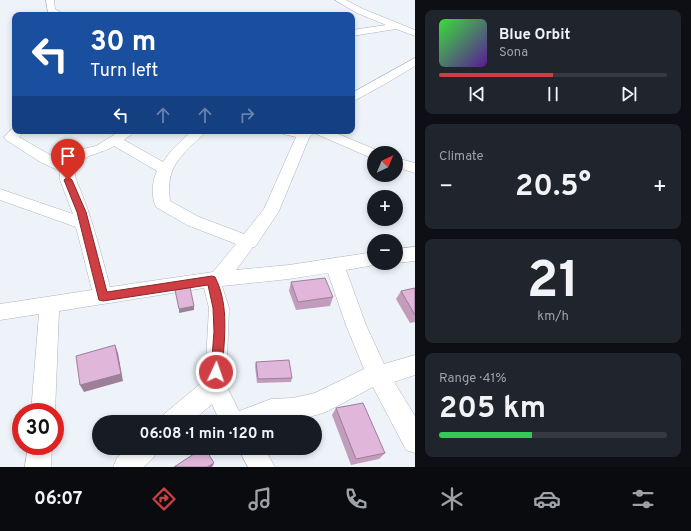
<!DOCTYPE html>
<meta charset="utf-8">
<style>
body{margin:0;font-family:Overpass,sans-serif;background:#20242c;color:#f1f3f6;height:100vh;display:flex;flex-direction:column;font-size:15px;white-space:nowrap}
*{box-sizing:border-box;margin:0}
p{font-size:13px;color:#9ea1a6}
.icon{flex:none;width:22px;height:22px;fill:none;stroke:currentColor;stroke-width:2;stroke-linecap:round;stroke-linejoin:round}
.map{position:relative;flex:1;overflow:hidden}
.details{display:flex;flex-direction:column;gap:10px;padding:10px;background:#0d0f14;width:276px}
.details>*{flex:none}
.guide{position:absolute;left:12px;top:12px;width:343px;height:122px;border-radius:8px;box-shadow:0 2px 6px #0003;background:#1a4fa0;color:#fff;overflow:hidden}
.needle{width:26px;rotate:44deg}
.buttons{position:absolute;left:367px;top:146px;display:grid;gap:8px}
.buttons a{display:grid;place-items:center;width:36px;height:36px;border-radius:50%;background:#171b24;box-shadow:0 2px 6px #0003;font-size:20px}
.speed{position:absolute;left:12px;top:403px;display:flex;gap:8px;font-size:20px;font-weight:700;text-align:center}
.speed>*{display:grid;place-content:center;width:52px;height:52px;border-radius:50%;background:#171b24;box-shadow:0 2px 6px #0003;line-height:1}
.speed .limit{border:6px solid #d22;background:#fff;color:#111}
.pin{position:absolute;display:grid;place-items:center;width:34px;height:34px;color:#fff;margin:-41px -17px;border-radius:50% 50% 50% 0;rotate:-45deg;box-shadow:0 0 4px #0007}
.pin .icon{rotate:45deg}
.me{position:absolute;width:44px;margin:-22px;rotate:3deg;stroke-linejoin:round;filter:drop-shadow(0 0 3px #0008)}
.turn{display:flex;align-items:center;gap:14px;height:84px;padding:0 12px;font-size:18px}
.turn .icon{width:52px;height:52px;stroke-width:2.5}
.turn b{display:block;font-size:28px;line-height:34px}
.lanes{display:flex;align-items:center;height:38px;padding:0 12px;background:#0003;justify-content:center;gap:20px;direction:ltr}
.lanes .off{opacity:.35}
.big{font-size:30px;font-weight:700;line-height:1.1}
.details .widget{flex:1;display:flex;flex-direction:column;justify-content:center;gap:6px;min-width:0;padding:0 14px;border-radius:8px;background:#20242c}
.details .dial{align-items:center;gap:0}
.dial b{font-size:52px;line-height:1}
.song{display:flex;align-items:center;gap:12px}
.cover{width:48px;height:48px;border-radius:6px;background:linear-gradient(135deg,hsl(120 70% 55%),hsl(270 70% 35%))}
.played{height:4px;border-radius:2px;background:linear-gradient(90deg,#ce3e42 50%,#363941 50%)}
.keys{display:flex;justify-content:space-around;direction:ltr}
.heat{display:flex;justify-content:space-between;align-items:center;font-size:22px;direction:ltr}
.charge{height:6px;border-radius:3px;background:linear-gradient(90deg,#34c759 41%,#363941 0)}
.trip{position:absolute;left:92px;top:415px;width:230px;height:40px;border-radius:20px;background:#171b24;box-shadow:0 2px 6px #0003;font-weight:700;line-height:40px;text-align:center}
.tab-bar{display:flex;height:64px;justify-content:space-around;align-items:center;background:#090b0e;color:#9ea1a6}
.tab-bar .icon{width:28px;height:28px}
.tab-bar .current{color:#ce3e42}
.tab-bar b{font-size:18px;color:#f1f3f6}
main{display:flex;flex:1;min-height:0}
.map>svg:first-child{display:block}
.lines{fill:none;stroke-linecap:round;stroke-linejoin:round}
.street-casing{stroke:#afb4ba;stroke-width:1}
.street{fill:#fff;fill-rule:evenodd}
.wall{fill:#c19dbb}
.shaded-wall{fill:#9d7f99}
.building{fill:#e0b6da;stroke:#9d7f99}
.route{fill:#ce3e42;stroke:#86282b}
</style>
<main>
<div class="map">
<svg width="415" height="467" viewBox="0 0 415 467">
<rect width="100%" height="100%" fill="#edf3f9"/>
<g class="lines">
<!-- street casing -->
<g class="street-casing">
<g id="street">
<polygon points="46,0 54,0 55,9 65,15 53,15 48,12"/>
<polygon points="335,0 346,0 363,9 415,30 415,36 396,29 352,36 352,30 386,25 357,13"/>
<polygon points="415,58 415,66 385,84 352,102 352,93"/>
<path d="M13,128H15V131H25L19,137L64,163L78,150L96,146L120,131H136L124,140L163,162L171,151L191,131H206C202,136 197,140 192,145C173,164 167,173 170,201L199,217L244,234L264,209L296,137L283,134L281,131H331L379,151L380,153H374V158L369,157L314,133L309,138L279,211L255,247H253L236,270L289,265L374,252V263L380,264L346,270L366,325L384,364L415,355V375L394,382L415,416V453L406,450L373,387L326,412L293,422H220L212,404L191,422H160L164,414L205,380L209,308L204,288L59,311L55,412H31L39,314L0,320V304L92,290L76,227L0,200V189L73,214L60,180V171L42,163L6,140L4,137ZM114,146L157,171C152,181 151,197 156,207L187,225L236,244L213,272L110,287C101,254 93,221 80,189C77,182 72,173 77,166C85,153 102,154 114,146ZM328,273L346,325L364,369L315,393L293,398L271,399L239,411L226,385L229,308L222,286L289,279Z"/>
<polygon points="396,158 415,163 415,173 396,167"/>
<polygon points="415,247 415,261 396,263 396,249"/>
<polygon points="28,446 52,446 51,467 25,467"/>
<polygon points="127,448 157,448 154,457 144,467 113,467 117,458"/>
<polygon points="238,448 264,448 275,467 248,467"/>
</g>
</g>
<!-- street -->
<use href="#street" class="street"/>
</g>
<!-- wall -->
<g class="wall">
<polygon points="291,282 333,297 330,306 296,310 289,291"/>
<polygon points="415,288 415,322 410,323 396,299 401,291"/>
<polygon points="256,362 292,378 291,382 257,383 255,366"/>
<polygon points="336,408 385,453 379,459 351,465 332,415"/>
</g>
<!-- shaded-wall -->
<g class="shaded-wall">
<polygon points="194,306 194,310 179,313 179,309"/>
<polygon points="115,345 118,353 123,381 84,392 80,385"/>
<polygon points="214,463 213,466 211,467 207,467"/>
</g>
<!-- building -->
<g class="building">
<polygon points="325,278 333,297 298,302 291,282"/>
<polygon points="190,287 194,306 179,309 175,290"/>
<polygon points="415,288 415,315 401,291"/>
<polygon points="115,345 121,374 80,385 76,356"/>
<polygon points="289,360 292,378 258,379 256,362"/>
<polygon points="363,403 385,453 356,459 336,408"/>
<polygon points="203,448 205,448 214,463 207,467 174,467"/>
</g>
<!-- route -->
<path class="route" d="M68,177L72,180L86,212L107,292L212,276L215,277C230,306 224,341 222,372L221,376L216,378L212,376L211,372L214,331L213,308L208,285L103,301L99,300L77,212L64,180Z"/>
</svg>
<div class="buttons">
<a><svg class="needle" viewBox="-14 -14 28 28"><path d="M0-13l5 13h-10z" fill="#e53935"/><path d="M0 13l5-13h-10z" fill="#9ea1a6"/></svg></a>
<a>+</a>
<a>−</a>
</div>
<div class="speed"><div class="limit">30</div></div>
<div class="pin" style="left:68px;top:180px;background:#d93025"><svg class="icon" aria-label="arrive" viewBox="0 0 24 24"><path d="M6 21V4h12l-3 4 3 4H6"/></svg></div>
<svg class="me" style="left:216px;top:372px" viewBox="-20 -20 40 40"><circle r="17" fill="#ce3e42" stroke="#fff" stroke-width="3"/><path d="M0-11L8 9 0 5-8 9z" fill="#fff"/></svg>
<div class="trip">06:08 · 1 min · 120 m</div>
<div class="guide">
<div class="turn"><svg class="icon" aria-label="left" viewBox="0 0 24 24"><path d="M17 20v-9H6M10 6l-5 5 5 5"/></svg><div><b>30 m</b>Turn left</div></div>
<div class="lanes"><svg class="icon" aria-label="left" viewBox="0 0 24 24"><path d="M17 20v-9H6M10 6l-5 5 5 5"/></svg><svg class="icon off" aria-label="ahead" viewBox="0 0 24 24"><path d="M12 20V5M6 11l6-6 6 6"/></svg><svg class="icon off" aria-label="ahead" viewBox="0 0 24 24"><path d="M12 20V5M6 11l6-6 6 6"/></svg><svg class="icon off" aria-label="right" viewBox="0 0 24 24"><path d="M7 20v-9h11M14 6l5 5-5 5"/></svg></div>
</div>
</div>
<section class="details">
<div class="widget">
<div class="song"><i class="cover"></i><div><b>Blue Orbit</b><p>Sona</p></div></div>
<div class="played"></div>
<div class="keys"><svg class="icon" aria-label="previous" viewBox="0 0 24 24"><path d="M18 5L8 12l10 7zM5 5v14"/></svg><svg class="icon" aria-label="pause" viewBox="0 0 24 24"><path d="M8 5v14M16 5v14"/></svg><svg class="icon" aria-label="next" viewBox="0 0 24 24"><path d="M6 5l10 7-10 7zM19 5v14"/></svg></div>
</div>
<div class="widget"><p>Climate</p>
<div class="heat"><a>−</a><b class="big">20.5°</b><a>+</a></div>
</div>
<div class="widget dial"><b>21</b><p>km/h</p></div>
<div class="widget"><p>Range · 41%</p><b class="big">205 km</b><div class="charge"></div></div>
</section>
</main>
<nav class="tab-bar">
<b>06:07</b>
<svg class="icon current" aria-label="directions" viewBox="0 0 24 24"><path d="M12 3l9 9-9 9-9-9zM9 14v-3h6M13 9l2 2-2 2"/></svg>
<svg class="icon" aria-label="music" viewBox="0 0 24 24"><path d="M9 18V5l10-2v13"/><circle cx="6" cy="18" r="3"/><circle cx="16" cy="16" r="3"/></svg>
<svg class="icon" aria-label="phone" viewBox="0 0 24 24"><path d="M5 4h4l2 5-3 2q2 4 5 5l2-3 5 2v4C11 20 4 13 5 4z"/></svg>
<svg class="icon" aria-label="climate" viewBox="0 0 24 24"><path d="M12 3v18M4 7l16 10M4 17L20 7"/></svg>
<svg class="icon" aria-label="car" viewBox="0 0 24 24"><path d="M5 17H2v-5l4-1 3-4h7l3 4 3 1v5h-3M9 17h6M6 11h13"/><circle cx="7" cy="17" r="2"/><circle cx="17" cy="17" r="2"/></svg>
<svg class="icon" aria-label="filters" viewBox="0 0 24 24"><path d="M4 7h16M4 17h16"/><circle cx="9" cy="7" r="2"/><circle cx="15" cy="17" r="2"/></svg>
</nav>
